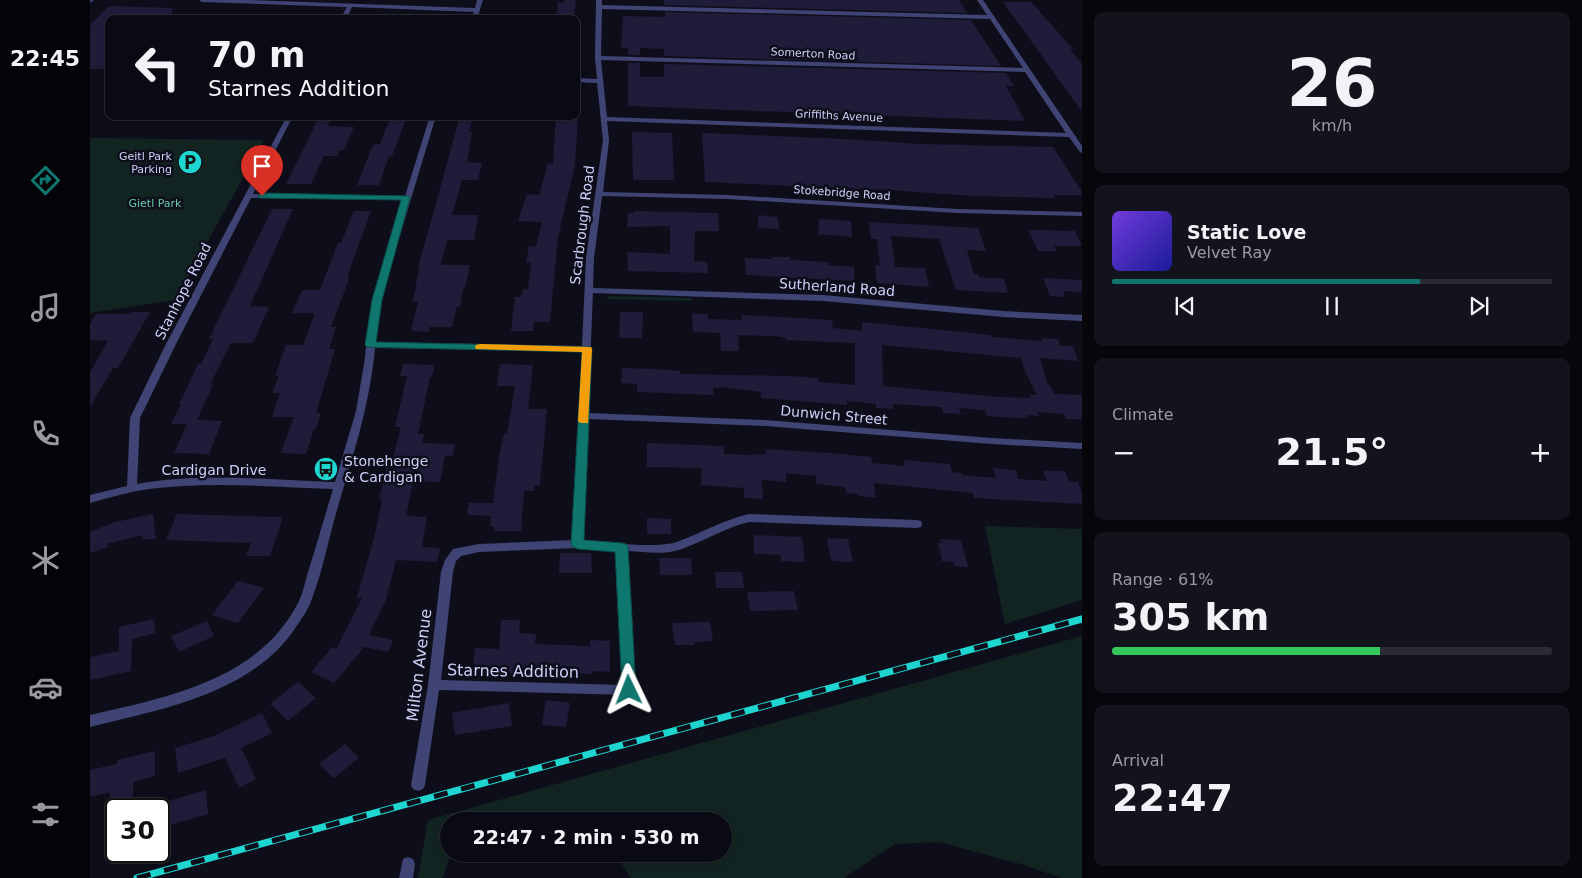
<!DOCTYPE html>
<meta charset="utf-8">
<style>
body{margin:0;font-family:"DejaVu Sans",sans-serif;background:#13131d;color:#f1f3f6;height:100vh;display:flex;flex-direction:column;font-size:19px;white-space:nowrap}
*{box-sizing:border-box;margin:0}
p{font-size:16px;color:#999aa0}
.icon{flex:none;width:28px;height:28px;fill:none;stroke:currentColor;stroke-width:2;stroke-linecap:round;stroke-linejoin:round}
.map{position:relative;flex:1;overflow:hidden}
.sheet{display:flex;flex-direction:column;gap:12px;padding:12px;background:#06060b;width:500px}
.sheet>*{flex:none}
.hud{position:absolute;left:15px;top:15px;width:475px;height:105px;border-radius:10px;box-shadow:0 2px 8px #0003,0 0 0 1px #2a2b34;background:#0a0a14;color:#f1f3f6;overflow:hidden}
.speed{position:absolute;left:15px;top:798px;display:flex;gap:10px;font-size:25px;font-weight:700;text-align:center}
.speed>*{display:grid;place-content:center;width:65px;height:65px;border-radius:50%;background:#0a0a14;box-shadow:0 2px 8px #0003,0 0 0 1px #2a2b34;line-height:1}
.speed .limit{border:2px solid #111;border-radius:8px;background:#fff;color:#111}
.pin{position:absolute;display:grid;place-items:center;width:42px;height:42px;color:#fff;margin:-51px -21px;border-radius:50% 50% 50% 0;rotate:-45deg;box-shadow:0 0 5px #0007}
.pin .icon{rotate:45deg}
.me{position:absolute;width:55px;margin:-28px;rotate:358deg;stroke-linejoin:round;filter:drop-shadow(0 0 4px #0008)}
.turn{display:flex;align-items:center;gap:18px;height:105px;padding:0 20px;font-size:22px}
.turn .icon{width:65px;height:65px;stroke-width:2.5}
.turn b{display:block;font-size:35px;line-height:42px}
.big{font-size:38px;font-weight:600;line-height:1.1}
.sheet .widget{flex:1;display:flex;flex-direction:column;justify-content:center;gap:8px;min-width:0;padding:0 18px;border-radius:10px;background:#13131d}
.sheet .dial{align-items:center;gap:0}
.dial b{font-size:65px;line-height:1}
.song{display:flex;align-items:center;gap:15px}
.cover{width:60px;height:60px;border-radius:8px;background:linear-gradient(135deg,hsl(260 70% 55%),hsl(240 70% 35%))}
.played{height:5px;border-radius:2px;background:linear-gradient(90deg,#0f766e 70%,#2a2b34 70%)}
.keys{display:flex;justify-content:space-around;direction:ltr}
.heat{display:flex;justify-content:space-between;align-items:center;font-size:28px;direction:ltr}
.charge{height:8px;border-radius:4px;background:linear-gradient(90deg,#34c759 61%,#2a2b34 0)}
.trip{position:absolute;left:350px;top:812px;width:292px;height:50px;border-radius:25px;background:#0a0a14;box-shadow:0 2px 8px #0003,0 0 0 1px #2a2b34;font-weight:600;line-height:50px;text-align:center}
main{display:flex;flex:1;min-height:0}
.menu{display:flex;flex-direction:column;width:90px;justify-content:space-around;align-items:center;background:#040408;color:#999aa0}
.menu .icon{width:35px;height:35px}
.menu .active{color:#0f766e}
.menu b{font-size:22px;color:#f1f3f6}
.map>svg:first-child{display:block}
.green{fill:#122421}
.building{fill:#1e1c39;fill-rule:evenodd}
.lines{fill:none;stroke-linecap:round;stroke-linejoin:round}
.minor{fill:#3f4474;fill-rule:evenodd}
.rail-casing{stroke:#1ed5cf;stroke-width:7}
.rail{stroke:#0e0e1b;stroke-width:5;stroke-dasharray:14;stroke-linecap:butt}
.route{fill:#0f766e;stroke:#0a4d48}
.slow{fill:#f59e0b}
.labels{text-anchor:middle;dominant-baseline:central;stroke-width:5;stroke-linejoin:round;paint-order:stroke}
.far-street-label{font-size:11px;fill:#cecff8;stroke:#0e0e1b}
.far-poi-label{font-size:11px;fill:#cecff8;stroke:#0e0e1b;text-anchor:end}
.far-park-label{font-size:11px;fill:#65cda6;stroke:#0e0e1b}
.street-label{font-size:14px;fill:#cecff8;stroke:#0e0e1b}
.poi-label{font-size:14px;fill:#cecff8;stroke:#0e0e1b;text-anchor:start}
.near-street-label{font-size:16px;fill:#cecff8;stroke:#0e0e1b}
</style>
<main>
<nav class="menu">
<b>22:45</b>
<svg class="icon active" aria-label="directions" viewBox="0 0 24 24"><path d="M12 3l9 9-9 9-9-9zM9 14v-3h6M13 9l2 2-2 2"/></svg>
<svg class="icon" aria-label="music" viewBox="0 0 24 24"><path d="M9 18V5l10-2v13"/><circle cx="6" cy="18" r="3"/><circle cx="16" cy="16" r="3"/></svg>
<svg class="icon" aria-label="phone" viewBox="0 0 24 24"><path d="M5 4h4l2 5-3 2q2 4 5 5l2-3 5 2v4C11 20 4 13 5 4z"/></svg>
<svg class="icon" aria-label="climate" viewBox="0 0 24 24"><path d="M12 3v18M4 7l16 10M4 17L20 7"/></svg>
<svg class="icon" aria-label="car" viewBox="0 0 24 24"><path d="M5 17H2v-5l4-1 3-4h7l3 4 3 1v5h-3M9 17h6M6 11h13"/><circle cx="7" cy="17" r="2"/><circle cx="17" cy="17" r="2"/></svg>
<svg class="icon" aria-label="filters" viewBox="0 0 24 24"><path d="M4 7h16M4 17h16"/><circle cx="9" cy="7" r="2"/><circle cx="15" cy="17" r="2"/></svg>
</nav>
<div class="map">
<svg width="992" height="878" viewBox="0 0 992 878">
<rect width="100%" height="100%" fill="#0e0e1b"/>
<!-- green -->
<g class="green">
<polygon points="0,138 174,140 85,300 0,313"/>
<polygon points="519,296 601,298 603,301 516,299"/>
<polygon points="895,526 992,529 992,600 915,624"/>
<polygon points="992,636 992,878 971,878 934,865 849,842 805,844 754,878 541,878 525,854 634,854 634,821 502,821 496,813 437,819 431,821 359,821 359,854 361,854 352,878 328,878 338,820"/>
</g>
<!-- building -->
<g class="building">
<polygon points="474,0 486,0 484,18 466,17 468,2 474,3"/>
<polygon points="574,0 869,0 877,13 574,5"/>
<polygon points="913,2 941,2 983,49 980,49 992,64 992,112"/>
<polygon points="19,6 82,8 82,19 19,19 19,69 0,69 0,25"/>
<polygon points="575,12 881,20 911,66 574,56 574,49 550,48 550,55 538,55 538,48 531,48 533,16 575,17"/>
<polygon points="538,63 550,63 550,77 574,77 574,64 916,73 924,86 916,86 935,121 538,106"/>
<polygon points="301,116 317,116 302,156 299,156 289,185 267,185 283,145 290,144"/>
<polygon points="370,116 383,116 379,132 382,132 377,162 392,163 388,180 372,180 362,215 388,215 384,240 357,240 351,265 380,265 375,289 373,289 370,306 367,306 362,327 340,327 338,332 321,331 328,302 322,302 327,285 325,285 330,268 328,268"/>
<polygon points="466,116 488,116 485,165 468,237 460,322 444,322 443,331 421,331 425,297 431,297 433,289 438,289 441,262 436,262 439,246 446,247 452,222 428,221 437,194 449,195 458,163 463,164"/>
<polygon points="228,119 241,120 238,126 264,127 254,150 250,150 247,156 234,156 221,184 196,184"/>
<polygon points="542,132 582,133 584,180 543,180"/>
<polygon points="612,133 755,139 831,144 963,147 992,192 992,195 963,195 965,198 882,196 799,190 615,182"/>
<polygon points="182,209 203,209 160,306 179,307 163,343 141,343 120,385 123,385 107,420 132,421 119,454 84,453 97,424 81,424 91,404 89,404 108,364 111,364 123,339 119,339"/>
<polygon points="264,211 281,211 258,274 259,279 241,327 246,327 239,349 245,349 226,413 231,413 226,429 224,429 216,454 191,453 204,417 182,417 190,393 182,393 189,376 185,376 196,345 213,345 225,313 202,313 212,290 230,290 248,243 251,243"/>
<polygon points="544,211 628,213 629,231 605,231 604,261 617,262 618,273 538,271 537,252 580,254 580,226 537,227 538,213 543,213"/>
<polygon points="668,215 688,217 689,229 668,228"/>
<polygon points="729,219 761,221 762,237 728,234"/>
<polygon points="779,222 888,228 896,251 877,250 884,274 888,274 889,277 914,279 918,293 866,290 849,239 801,236 805,267 835,268 839,287 787,283 785,265 790,266 787,239 781,239"/>
<polygon points="938,230 985,231 992,246 964,246 967,251 948,251"/>
<polygon points="682,257 700,257 700,260 738,262 739,265 764,267 764,281 656,275 655,258 682,259"/>
<polygon points="953,278 992,280 992,292 973,291 975,297 960,296"/>
<polygon points="42,312 60,312 28,368 23,368 0,407 0,372 18,341 0,340 0,324 6,314 40,314"/>
<polygon points="530,312 553,312 552,338 529,338"/>
<path d="M602,314H618V319L652,320V315L742,320L743,328L772,331V322L901,335L902,337L953,341L952,338L968,339L970,346H983L988,361L950,358L958,385H960L964,394L992,395V419H976L974,414L947,412L949,416L937,415L938,418L907,417L897,416L895,410L869,408L871,414L853,413L852,407L803,404V409L786,408V404L757,401V405L671,398V392L630,387V388H623V395L547,392V384L531,383L532,368L566,369L590,371V374L698,376L728,378L729,382L765,385V343L696,340V338L685,336L648,335L649,351H631L630,333L603,332ZM792,345L931,358L934,369L947,395H939L941,398L909,397L793,386Z"/>
<polygon points="313,364 345,365 342,377 340,377 328,434 334,434 332,443 365,444 363,456 355,456 350,482 323,481 316,516 337,517 332,547 350,548 347,562 306,560 296,600 279,635 303,640 298,652 274,647 244,683 221,672 242,647 246,649 272,598 267,598 284,538 292,501 289,500 299,457 303,458 311,427 305,427 317,376 310,376"/>
<polygon points="410,364 443,365 438,409 457,409 450,485 444,486 444,491 434,491 431,531 404,531 404,526 400,526 401,516 377,515 379,503 403,503 410,451 414,434 417,434 425,386 407,386"/>
<polygon points="557,443 634,446 634,454 659,455 676,454 675,449 740,453 781,457 782,463 815,466 814,460 860,464 862,472 871,473 872,475 906,478 903,468 926,470 928,479 957,481 953,471 975,471 979,482 988,482 992,493 992,504 884,498 883,493 784,483 786,498 769,496 769,494 756,493 755,487 726,484 726,476 696,473 696,482 672,480 673,499 654,498 654,488 611,485 612,468 557,467"/>
<polygon points="63,514 66,539 53,539 52,535 17,544 18,547 0,553 0,532 25,522"/>
<polygon points="87,514 156,516 193,517 180,556 156,556 161,543 76,540"/>
<polygon points="557,518 581,519 581,534 557,534"/>
<polygon points="664,535 712,537 715,562 691,561 691,555 664,554"/>
<polygon points="737,538 758,539 763,562 741,561"/>
<polygon points="850,539 871,540 878,567 864,566 863,562 852,561 848,543 852,543"/>
<polygon points="470,553 501,553 502,573 469,573"/>
<polygon points="569,558 601,558 602,575 570,575"/>
<polygon points="625,572 652,572 654,588 626,588"/>
<polygon points="148,581 174,588 148,623 122,615"/>
<polygon points="704,591 708,610 660,611 657,592"/>
<polygon points="64,619 65,633 42,639 41,671 0,680 0,657 29,651 29,627"/>
<polygon points="411,620 430,620 429,633 446,634 445,644 500,646 500,640 520,641 520,672 502,671 502,674 425,672 425,674 383,673 385,648 409,649"/>
<polygon points="117,621 124,636 89,652 81,636"/>
<polygon points="620,622 623,641 604,642 604,645 585,645 582,623"/>
<polygon points="208,682 226,698 198,721 180,704"/>
<polygon points="456,700 480,703 476,727 452,725"/>
<polygon points="419,703 422,726 365,735 362,713"/>
<polygon points="172,713 182,733 151,748 166,779 149,788 135,758 88,773 85,748 124,736"/>
<polygon points="255,744 269,758 244,778 229,764"/>
<polygon points="65,751 65,776 43,782 43,809 20,809 20,792 0,797 0,770 27,764 27,760"/>
<polygon points="116,790 118,814 79,825 78,801"/>
</g>
<g class="lines">
<!-- minor -->
<g class="minor">
<polygon points="0,0 4,0 0,3"/>
<polygon points="109,0 157,0 385,8 387,0 393,0 387,19 381,19 384,12 262,7 256,19 250,19 257,7 112,2"/>
<path d="M506,0H512V5L897,15L887,0H893L992,146V153L990,152L979,137L517,121L519,140L513,192L638,195L867,209L992,212V216L867,213L638,199L512,196L504,258L503,288L733,295L913,311L992,315V321L913,317L733,301L503,293L498,413L675,420L902,438L992,443V449L902,444L675,426L498,419L494,540C519,542 563,549 587,542C611,533 633,520 659,514L827,520L831,521L832,524L831,527L827,528L659,522C634,528 613,542 589,550C572,555 555,552 538,551L545,690L543,694L539,695L349,690L335,785L333,789L328,791L323,789L321,785L338,685L351,572L355,560L363,549L389,544L483,540L492,352L285,348C280,404 263,456 247,510C238,541 232,574 220,604C217,611 212,618 208,624C165,693 73,709 0,727V715C77,697 166,681 207,605C213,595 215,581 219,569C227,543 235,516 243,489C182,487 120,481 59,489C39,492 20,497 0,503V495L37,486L40,418L76,344L197,116H203L163,194L315,196L340,116H346L295,285L288,315L286,342L492,346L496,258L513,140L507,83L486,82V78L507,79L505,58ZM512,9L900,19L933,68L511,56ZM511,60L935,72L976,133L517,117ZM161,198L313,200L287,285L280,315L274,364L266,411L245,482C180,480 112,472 47,484L50,418L86,344ZM488,548L527,551L532,685L351,680L363,572L366,561L371,556L389,552Z"/>
<polygon points="318,857 323,859 325,864 323,878 309,878 313,859"/>
</g>
<!-- rail casing -->
<g class="rail-casing">
<polyline id="rail" points="47,878 992,619"/>
</g>
<!-- rail -->
<use href="#rail" class="rail"/>
</g>
<!-- route -->
<polygon class="route" points="172,193 319,196 320,198 292,300 286,342 501,347 502,349 494,540 532,543 536,544 538,547 546,690 544,694 539,696 534,694 532,690 525,552 488,549 483,547 481,544 492,352 277,347 275,345 282,300 311,200 169,198 168,196"/>
<!-- slow -->
<polygon class="slow" points="390,344 501,347 502,349 498,423 490,423 488,421 492,352 386,349 385,347 386,345"/>
<!-- icons -->
<defs>
<g id="parking-disc" transform="scale(1.25)"><circle r="9.5" fill="#1ed5cf" stroke="#0e0e1b"/><path d="M-3.5-5.5H1a3.5 3.5 0 0 1 0 7H-1V5.5H-3.5ZM-1-3.4V-.6H.8a1.4 1.4 0 0 0 0-2.8Z" fill="#111"/></g>
<g id="bus-disc" transform="scale(1.25)"><circle r="9.5" fill="#1ed5cf" stroke="#0e0e1b"/><path d="M-5-6H5V4H4V6H2V4H-2V6H-4V4H-5ZM-3.5-4V0h7V-4ZM-3.5 1.2v1.5H-2V1.2ZM2 1.2v1.5H3.5V1.2Z" fill="#111"/></g>
</defs>
<g fill-rule="evenodd">
<use href="#parking-disc" x="100" y="162"/>
<use href="#bus-disc" x="236" y="469"/>
</g>
<g class="labels">
<!-- far-street labels -->
<g class="far-street-label">
<text transform="translate(723 54) rotate(3)">Somerton Road</text>
<text transform="translate(749 116) rotate(3)">Griffiths Avenue</text>
<text transform="translate(752 193) rotate(4)">Stokebridge Road</text>
</g>
<!-- far-poi labels -->
<g class="far-poi-label">
<text x="82" y="156">Geitl Park<tspan x="82" dy="13">Parking</tspan></text>
</g>
<!-- far-park labels -->
<g class="far-park-label">
<text x="65" y="203">Gietl Park</text>
</g>
<!-- street labels -->
<g class="street-label">
<text transform="translate(492 225) rotate(-83)">Scarbrough Road</text>
<text transform="translate(747 287) rotate(4)">Sutherland Road</text>
<text transform="translate(93 291) rotate(-63)">Stanhope Road</text>
<text transform="translate(744 415) rotate(5)">Dunwich Street</text>
<text x="124" y="470">Cardigan Drive</text>
</g>
<!-- poi labels -->
<g class="poi-label">
<text x="254" y="461">Stonehenge<tspan x="254" dy="16">&amp; Cardigan</tspan></text>
</g>
<!-- near-street labels -->
<g class="near-street-label">
<text transform="translate(329 665) rotate(-83)">Milton Avenue</text>
<text transform="translate(423 671) rotate(1)">Starnes Addition</text>
</g>
</g>
</svg>
<div class="speed"><div class="limit">30</div></div>
<div class="pin" style="left:172px;top:196px;background:#d93025"><svg class="icon" aria-label="arrive" viewBox="0 0 24 24"><path d="M6 21V4h12l-3 4 3 4H6"/></svg></div>
<svg class="me" style="left:539px;top:690px" viewBox="-20 -20 40 40"><path d="M0-17L14 15 0 8-14 15z" fill="#0f766e" stroke="#fff" stroke-width="4"/></svg>
<div class="trip">22:47 · 2 min · 530 m</div>
<div class="hud">
<div class="turn"><svg class="icon" aria-label="left" viewBox="0 0 24 24"><path d="M17 20v-9H6M10 6l-5 5 5 5"/></svg><div><b>70 m</b>Starnes Addition</div></div>
</div>
</div>
<section class="sheet">
<div class="widget dial"><b>26</b><p>km/h</p></div>
<div class="widget">
<div class="song"><i class="cover"></i><div><b>Static Love</b><p>Velvet Ray</p></div></div>
<div class="played"></div>
<div class="keys"><svg class="icon" aria-label="previous" viewBox="0 0 24 24"><path d="M18 5L8 12l10 7zM5 5v14"/></svg><svg class="icon" aria-label="pause" viewBox="0 0 24 24"><path d="M8 5v14M16 5v14"/></svg><svg class="icon" aria-label="next" viewBox="0 0 24 24"><path d="M6 5l10 7-10 7zM19 5v14"/></svg></div>
</div>
<div class="widget"><p>Climate</p>
<div class="heat"><a>−</a><b class="big">21.5°</b><a>+</a></div>
</div>
<div class="widget"><p>Range · 61%</p><b class="big">305 km</b><div class="charge"></div></div>
<div class="widget"><p>Arrival</p><b class="big">22:47</b></div>
</section>
</main>
